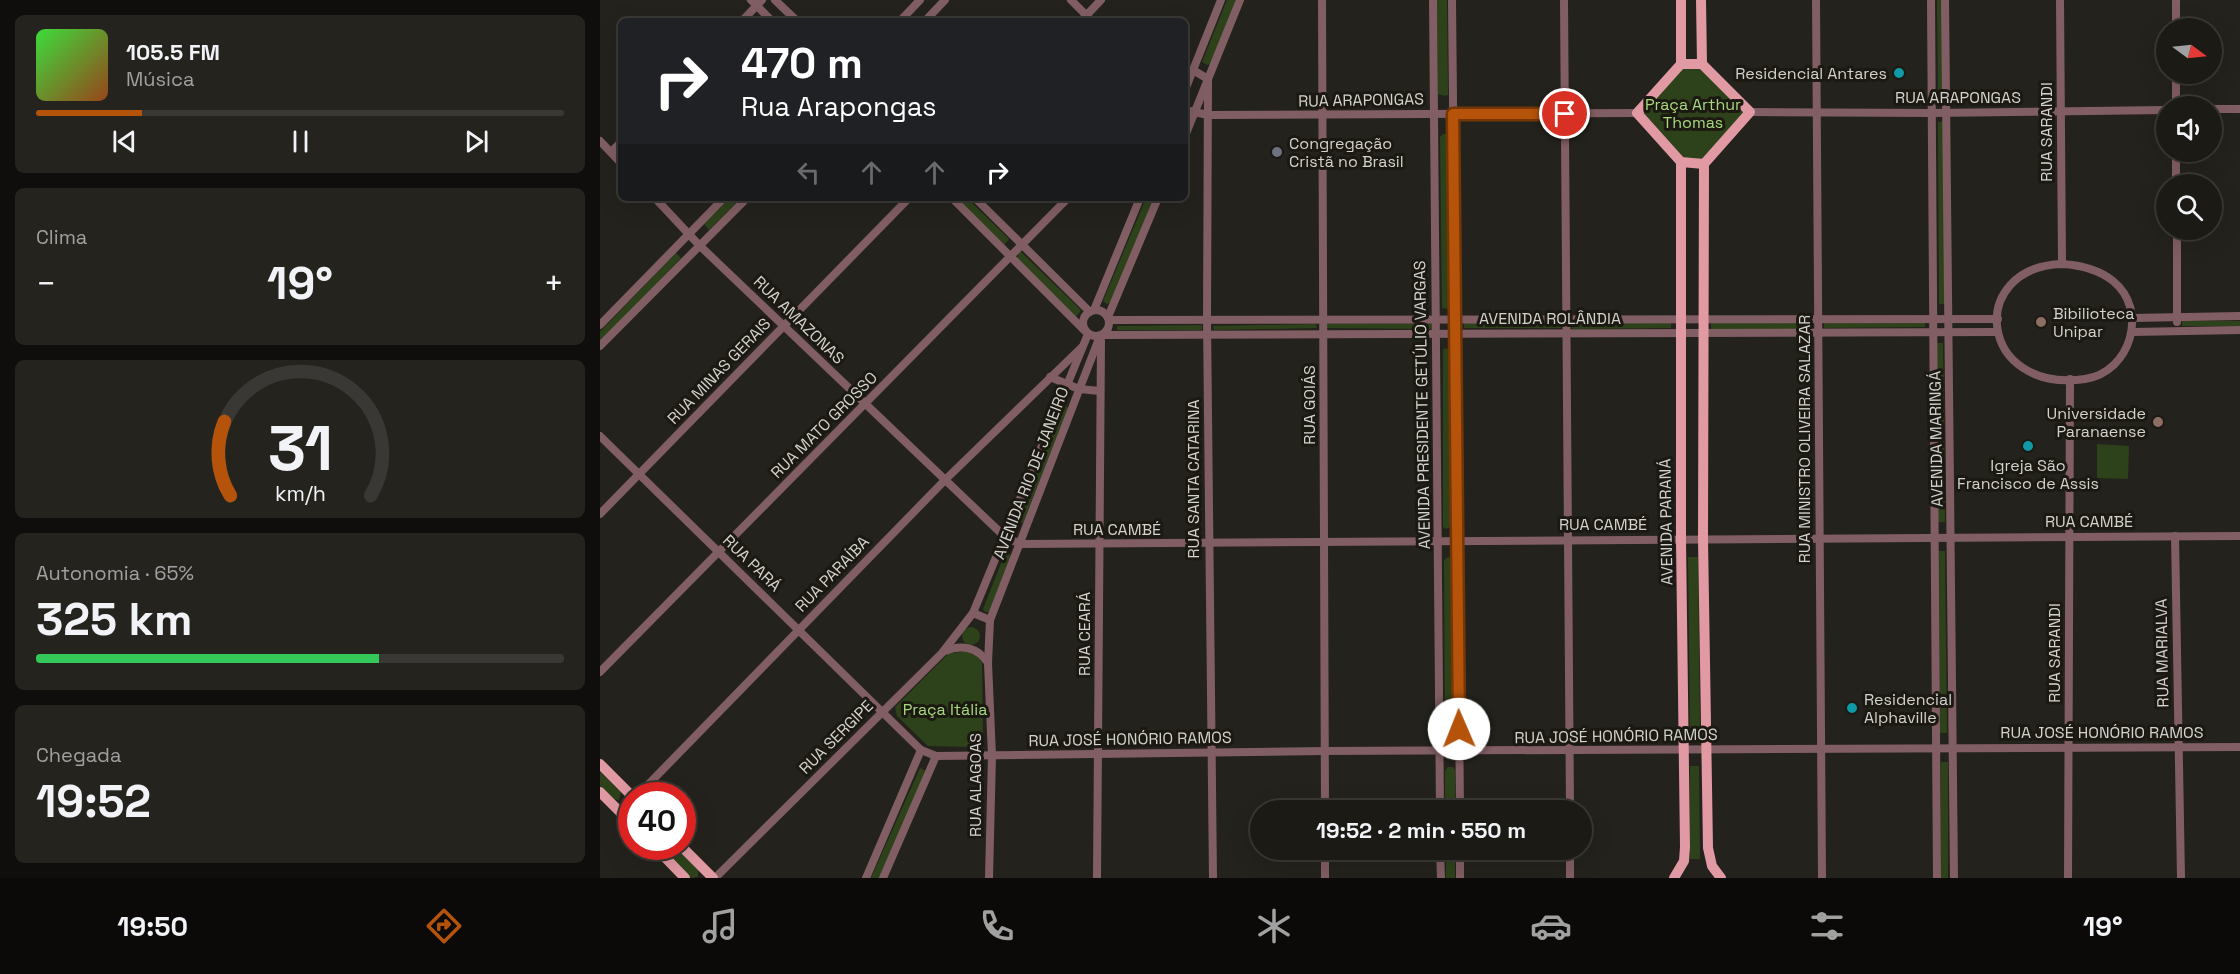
<!DOCTYPE html>
<html lang="pt">
<meta charset="utf-8">
<style>
body{margin:0;font-family:"Space Grotesk",sans-serif;background:#24231e;color:#f1f3f6;height:100vh;display:flex;flex-direction:column;font-size:22px;white-space:nowrap}
*{box-sizing:border-box;margin:0}
p{font-size:20px;color:#a0a1a0}
.icon{flex:none;width:33px;height:33px;fill:none;stroke:currentColor;stroke-width:2;stroke-linecap:round;stroke-linejoin:round}
.map{position:relative;flex:1;overflow:hidden}
.drawer{display:flex;flex-direction:column;gap:15px;padding:15px;background:#0f0e0c;width:600px}
.drawer>*{flex:none}
.top-card{position:absolute;left:18px;top:18px;width:570px;height:183px;border-radius:9px;box-shadow:0 6px 24px #0002,0 0 0 2px #393834;background:#202124;color:#fff;overflow:hidden}
.needle{width:39px;rotate:105deg}
.tools{position:absolute;left:1556px;top:18px;display:grid;gap:12px}
.tools a{display:grid;place-items:center;width:66px;height:66px;border-radius:50%;background:#1b1a15;box-shadow:0 6px 24px #0002,0 0 0 2px #393834;font-size:30px}
.speed{position:absolute;left:18px;top:782px;display:flex;gap:12px;font-size:30px;font-weight:700;text-align:center}
.speed>*{display:grid;place-content:center;width:78px;height:78px;border-radius:50%;background:#1b1a15;box-shadow:0 6px 24px #0002,0 0 0 2px #393834;line-height:1}
.speed .limit{border:9px solid #d22;background:#fff;color:#111}
.pin{position:absolute;display:grid;place-items:center;width:51px;height:51px;color:#fff;margin:-26px;border:3px solid #fff;border-radius:50%;box-shadow:0 2px 6px #0007}
.me{position:absolute;width:66px;margin:-33px;rotate:359deg;stroke-linejoin:round;filter:drop-shadow(0 0 4px #0008)}
.turn{display:flex;align-items:center;gap:21px;height:126px;padding:0 24px;font-size:27px}
.turn .icon{width:78px;height:78px;stroke-width:2.5}
.turn b{display:block;font-size:42px;line-height:51px}
.lanes{display:flex;align-items:center;height:57px;padding:0 24px;background:#0003;justify-content:center;gap:30px;direction:ltr}
.lanes .off{opacity:.35}
.big{font-size:45px;font-weight:700;line-height:1.1}
.drawer .tile{flex:1;display:flex;flex-direction:column;justify-content:center;gap:9px;min-width:0;padding:0 21px;border-radius:9px;background:#24231e}
.drawer .dial{align-items:center;gap:0}
.dial svg{height:156px;overflow:visible;fill:none;stroke:#393834;stroke-width:7;stroke-linecap:round;text-anchor:middle}
.dial text{fill:#f1f3f6;stroke:none}
.song{display:flex;align-items:center;gap:18px}
.cover{width:72px;height:72px;border-radius:9px;background:linear-gradient(135deg,hsl(120 70% 55%),hsl(20 70% 35%))}
.played{height:6px;border-radius:3px;background:linear-gradient(90deg,#b45309 20%,#393834 20%)}
.keys{display:flex;justify-content:space-around;direction:ltr}
.heat{display:flex;justify-content:space-between;align-items:center;font-size:33px;direction:ltr}
.charge{height:9px;border-radius:4px;background:linear-gradient(90deg,#34c759 65%,#393834 0)}
.trip{position:absolute;left:650px;top:800px;width:342px;height:60px;border-radius:30px;background:#1b1a15;box-shadow:0 6px 24px #0002,0 0 0 2px #393834;font-weight:700;line-height:60px;text-align:center}
.tab-bar{display:flex;height:96px;justify-content:space-around;align-items:center;background:#0b0a08;color:#a0a1a0}
.tab-bar .icon{width:42px;height:42px}
.tab-bar .selected{color:#b45309}
.tab-bar b{font-size:27px;color:#f1f3f6}
main{display:flex;flex:1;min-height:0}
.map>svg:first-child{display:block}
.green{fill:#2d421a}
.lines{fill:none;stroke-linecap:round;stroke-linejoin:round}
.minor{stroke:#815e63;stroke-width:8}
.major{stroke:#e199a3;stroke-width:10}
.route-casing{stroke:#753606;stroke-width:15}
.route{stroke:#b45309;stroke-width:10}
.culture-dot{fill:#0f9aa8;stroke:#1b1912;stroke-width:2}
.worship-dot{fill:#6b7280;stroke:#1b1912;stroke-width:2}
.education-dot{fill:#8d6e63;stroke:#1b1912;stroke-width:2}
.labels{text-anchor:middle;dominant-baseline:central;stroke-width:6;stroke-linejoin:round;paint-order:stroke}
.poi-label{font-size:16px;fill:#d3d2cd;stroke:#1b1912;text-anchor:start}
.street-label{font-size:16px;fill:#d3d2cd;stroke:#1b1912}
.park-label{font-size:16px;fill:#a8da7d;stroke:#1b1912}
</style>
<main>
<section class="drawer">
<div class="tile">
<div class="song"><i class="cover"></i><div><b>105.5 FM</b><p>Música</p></div></div>
<div class="played"></div>
<div class="keys"><svg class="icon" aria-label="previous" viewBox="0 0 24 24"><path d="M18 5L8 12l10 7zM5 5v14"/></svg><svg class="icon" aria-label="pause" viewBox="0 0 24 24"><path d="M8 5v14M16 5v14"/></svg><svg class="icon" aria-label="next" viewBox="0 0 24 24"><path d="M6 5l10 7-10 7zM19 5v14"/></svg></div>
</div>
<div class="tile"><p>Clima</p>
<div class="heat"><a>−</a><b class="big">19°</b><a>+</a></div>
</div>
<div class="tile dial"><svg viewBox="0 0 100 80">
<path d="M14 69A42 42 0 1 1 86 69"/>
<path d="M14 69A42 42 0 0 1 11 31" stroke="#b45309"/>
<text x="50" y="56" font-size="32" font-weight="700">31</text>
<text x="50" y="72" font-size="11">km/h</text>
</svg></div>
<div class="tile"><p>Autonomia · 65%</p><b class="big">325 km</b><div class="charge"></div></div>
<div class="tile"><p>Chegada</p><b class="big">19:52</b></div>
</section>
<div class="map">
<svg width="1640" height="878" viewBox="0 0 1640 878">
<rect width="100%" height="100%" fill="#24221c"/>
<!-- green -->
<g class="green">
<polygon points="627,0 636,0 611,64 607,65 602,62"/>
<polygon points="837,0 847,0 848,95 845,96 838,94"/>
<polygon points="1337,0 1343,0 1344,94 1338,94"/>
<polygon points="1081,64 1102,64 1150,112 1104,164 1081,162 1037,113"/>
<polygon points="1345,121 1346,304 1339,304 1338,122"/>
<polygon points="843,134 847,134 849,137 850,307 848,309 842,308 840,137"/>
<polygon points="130,198 141,198 109,230 104,224"/>
<polygon points="357,198 367,198 409,239 404,245"/>
<polygon points="546,198 555,198 511,302 507,304 503,301"/>
<polygon points="420,251 481,310 477,316 475,316 417,258"/>
<polygon points="76,253 81,258 0,342 0,332"/>
<polygon points="1224,321 1325,321 1325,327 1224,328"/>
<rect x="1582" y="321" width="58" height="5"/>
<polygon points="1211,322 1212,329 1111,329 1111,323"/>
<rect x="864" y="323" width="97" height="5"/>
<polygon points="972,323 1071,323 1071,328 972,329"/>
<polygon points="716,324 717,328 614,330 613,326"/>
<polygon points="727,324 832,324 832,329 727,328"/>
<polygon points="602,325 602,330 517,330 517,326"/>
<polygon points="1336,343 1343,343 1345,522 1338,522"/>
<polygon points="845,348 851,350 852,526 846,529 843,527 843,350"/>
<polygon points="463,403 468,408 423,523 417,523 415,521"/>
<polygon points="1497,444 1529,446 1528,479 1497,478"/>
<polygon points="406,551 411,556 389,612 385,612 383,609"/>
<polygon points="1339,551 1345,551 1347,733 1340,733"/>
<polygon points="848,557 854,560 854,739 849,741 845,740 844,560"/>
<polygon points="1088,557 1098,557 1100,733 1090,733"/>
<circle cx="371" cy="636" r="9"/>
<polygon points="366,651 376,655 382,662 383,740 374,747 328,746 297,716 295,707 348,654"/>
<rect x="1341" y="762" width="7" height="116"/>
<polygon points="1090,766 1099,766 1100,859 1090,859"/>
<polygon points="848,767 853,767 855,770 855,810 845,810 845,771"/>
<polygon points="320,768 326,771 279,878 271,878"/>
<polygon points="0,772 21,792 19,800 13,799 0,786"/>
<polygon points="58,846 74,846 98,870 98,877 91,878"/>
<rect x="846" y="849" width="9" height="29"/>
</g>
<g class="lines">
<!-- minor -->
<g class="minor">
<polyline points="151,0 172,21"/>
<polyline points="175,0 197,21"/>
<polyline points="471,0 492,21"/>
<polyline points="722,0 725,810"/>
<polyline points="833,0 840,810"/>
<polyline points="852,0 860,810"/>
<polyline points="964,0 970,810"/>
<polyline points="1216,0 1222,878"/>
<polyline points="1331,0 1337,878"/>
<polyline points="1345,0 1354,878"/>
<polyline points="1460,0 1462,264"/>
<polyline points="1576,0 1576,28"/>
<polyline points="142,21 162,0"/>
<polyline points="300,21 320,0"/>
<polyline points="325,21 345,0"/>
<polyline points="481,21 501,0"/>
<polyline points="1576,74 1576,106"/>
<polyline points="585,77 593,70 608,79 607,321 613,878"/>
<polyline points="585,90 621,0"/>
<polyline points="1611,109 1640,109"/>
<polyline points="585,110 608,115 1037,113"/>
<polyline points="1150,112 1332,113 1566,110"/>
<polyline points="585,136 640,0"/>
<polyline points="0,141 21,163"/>
<polyline points="11,152 21,142"/>
<polyline points="1576,152 1576,184"/>
<polyline points="55,198 99,245 404,536 420,544 1640,536"/>
<polyline points="352,198 485,331"/>
<polyline points="375,198 490,312"/>
<polyline points="1577,230 1577,322"/>
<path d="M1462,264C1480,265 1498,269 1513,281C1549,310 1531,372 1485,379C1378,394 1366,267 1462,264Z"/>
<circle cx="496" cy="323" r="13"/>
<polyline points="494,310 540,198"/>
<polyline points="508,317 558,198"/>
<polyline points="1532,318 1640,316"/>
<polyline points="509,320 1398,319"/>
<polyline points="0,325 124,198"/>
<polyline points="1532,332 1640,330"/>
<polyline points="502,335 1397,332"/>
<polyline points="0,346 147,198"/>
<polyline points="450,377 479,389 500,391"/>
<polyline points="0,436 321,750 336,756 725,751 1640,747"/>
<polyline points="0,514 309,198"/>
<polyline points="1575,536 1581,878"/>
<polyline points="373,613 390,620"/>
<path d="M345,651C361,644 378,647 388,663"/>
<polyline points="0,672 468,198"/>
<polyline points="38,795 345,480 481,348"/>
<polyline points="21,813 32,802"/>
<polyline points="725,849 725,878"/>
<polyline points="840,849 841,878"/>
<polyline points="860,849 860,878"/>
<polyline points="970,849 970,878"/>
<polyline points="115,878 342,653 373,613 488,334"/>
<polyline points="266,878 321,750"/>
<polyline points="283,878 336,756"/>
<polyline points="389,878 392,756 388,663 390,620 500,336"/>
<polyline points="497,878 501,341"/>
<polyline points="1468,878 1470,379"/>
</g>
<!-- major -->
<g class="major">
<polyline points="1081,0 1081,64"/>
<polyline points="1101,0 1102,64"/>
<polygon points="1081,64 1102,64 1150,112 1104,164 1081,162 1037,113"/>
<polyline points="1104,164 1103,539 1108,848 1112,866 1121,878"/>
<polyline points="0,764 32,796"/>
<polyline points="0,792 32,824"/>
<polyline points="54,846 85,878"/>
<polyline points="81,846 113,878"/>
<polyline points="1074,878 1084,861 1085,847 1081,540 1081,162"/>
</g>
</g>
<g class="lines">
<!-- route casing -->
<g class="route-casing">
<polyline id="route" points="859,729 853,114 965,114"/>
</g>
<!-- route -->
<use href="#route" class="route"/>
</g>
<!-- markers -->
<g class="culture-dot">
<circle cx="1299" cy="73" r="6"/>
<circle cx="1428" cy="446" r="6"/>
<circle cx="1252" cy="708" r="6"/>
</g>
<circle class="worship-dot" cx="677" cy="152" r="6"/>
<g class="education-dot">
<circle cx="1441" cy="322" r="6"/>
<circle cx="1558" cy="422" r="6"/>
</g>
<g class="labels">
<!-- poi labels -->
<g class="poi-label">
<text x="1287" y="73" text-anchor="end">Residencial Antares</text>
<text x="689" y="143">Congregação<tspan x="689" dy="18">Cristã no Brasil</tspan></text>
<text x="1453" y="313">Bibilioteca<tspan x="1453" dy="18">Unipar</tspan></text>
<text x="1546" y="413" text-anchor="end">Universidade<tspan x="1546" dy="18">Paranaense</tspan></text>
<text x="1428" y="465" text-anchor="middle">Igreja São<tspan x="1428" dy="18">Francisco de Assis</tspan></text>
<text x="1264" y="699">Residencial<tspan x="1264" dy="18">Alphaville</tspan></text>
</g>
<!-- street labels -->
<g class="street-label">
<text x="1358" y="97">RUA ARAPONGAS</text>
<text transform="translate(761 100) rotate(-1)">RUA ARAPONGAS</text>
<text transform="translate(1446 132) rotate(-90)">RUA SARANDI</text>
<text x="950" y="318">AVENIDA ROLÂNDIA</text>
<text transform="translate(199 320) rotate(44)">RUA AMAZONAS</text>
<text transform="translate(119 371) rotate(-46)">RUA MINAS GERAIS</text>
<text transform="translate(709 405) rotate(-90)">RUA GOIÁS</text>
<text transform="translate(822 405) rotate(-91)">AVENIDA PRESIDENTE GETÚLIO VARGAS</text>
<text transform="translate(224 425) rotate(-45)">RUA MATO GROSSO</text>
<text transform="translate(1204 439) rotate(-90)">RUA MINISTRO OLIVEIRA SALAZAR</text>
<text transform="translate(1336 439) rotate(-91)">AVENIDA MARINGÁ</text>
<text transform="translate(431 473) rotate(-69)">AVENIDA RIO DE JANEIRO</text>
<text transform="translate(593 479) rotate(-90)">RUA SANTA CATARINA</text>
<text x="1489" y="521">RUA CAMBÉ</text>
<text transform="translate(1066 522) rotate(-91)">AVENIDA PARANÁ</text>
<text x="1003" y="524">RUA CAMBÉ</text>
<text x="517" y="529">RUA CAMBÉ</text>
<text transform="translate(152 563) rotate(44)">RUA PARÁ</text>
<text transform="translate(232 574) rotate(-46)">RUA PARAÍBA</text>
<text transform="translate(484 634) rotate(-90)">RUA CEARÁ</text>
<text transform="translate(1454 653) rotate(-90)">RUA SARANDI</text>
<text transform="translate(1562 653) rotate(-91)">RUA MARIALVA</text>
<text x="1502" y="732">RUA JOSÉ HONÓRIO RAMOS</text>
<text transform="translate(1016 736) rotate(-1)">RUA JOSÉ HONÓRIO RAMOS</text>
<text transform="translate(236 737) rotate(-45)">RUA SERGIPE</text>
<text transform="translate(530 739) rotate(-1)">RUA JOSÉ HONÓRIO RAMOS</text>
<text transform="translate(375 785) rotate(-90)">RUA ALAGOAS</text>
</g>
<!-- park labels -->
<g class="park-label">
<text x="1093" y="104">Praça Arthur<tspan x="1093" dy="18">Thomas</tspan></text>
<text x="345" y="709">Praça Itália</text>
</g>
</g>
</svg>
<div class="tools">
<a><svg class="needle" viewBox="-14 -14 28 28"><path d="M0-13l5 13h-10z" fill="#e53935"/><path d="M0 13l5-13h-10z" fill="#a0a1a0"/></svg></a>
<a><svg class="icon" aria-label="sound" viewBox="0 0 24 24"><path d="M4 9h4l5-4v14l-5-4H4zM17 9q2 3 0 6"/></svg></a>
<a><svg class="icon" aria-label="search" viewBox="0 0 24 24"><circle cx="10" cy="10" r="6"/><path d="M15 15l6 6"/></svg></a>
</div>
<div class="speed"><div class="limit">40</div></div>
<div class="pin" style="left:965px;top:114px;background:#d93025"><svg class="icon" aria-label="arrive" viewBox="0 0 24 24"><path d="M6 21V4h12l-3 4 3 4H6"/></svg></div>
<svg class="me" style="left:859px;top:729px" viewBox="-20 -20 40 40"><circle r="19" fill="#fff"/><path d="M0-13L10 11 0 6-10 11z" fill="#b45309"/></svg>
<div class="trip">19:52 · 2 min · 550 m</div>
<div class="top-card">
<div class="turn"><svg class="icon" aria-label="right" viewBox="0 0 24 24"><path d="M7 20v-9h11M14 6l5 5-5 5"/></svg><div><b>470 m</b>Rua Arapongas</div></div>
<div class="lanes"><svg class="icon off" aria-label="left" viewBox="0 0 24 24"><path d="M17 20v-9H6M10 6l-5 5 5 5"/></svg><svg class="icon off" aria-label="ahead" viewBox="0 0 24 24"><path d="M12 20V5M6 11l6-6 6 6"/></svg><svg class="icon off" aria-label="ahead" viewBox="0 0 24 24"><path d="M12 20V5M6 11l6-6 6 6"/></svg><svg class="icon" aria-label="right" viewBox="0 0 24 24"><path d="M7 20v-9h11M14 6l5 5-5 5"/></svg></div>
</div>
</div>
</main>
<nav class="tab-bar">
<b>19:50</b>
<svg class="icon selected" aria-label="directions" viewBox="0 0 24 24"><path d="M12 3l9 9-9 9-9-9zM9 14v-3h6M13 9l2 2-2 2"/></svg>
<svg class="icon" aria-label="music" viewBox="0 0 24 24"><path d="M9 18V5l10-2v13"/><circle cx="6" cy="18" r="3"/><circle cx="16" cy="16" r="3"/></svg>
<svg class="icon" aria-label="phone" viewBox="0 0 24 24"><path d="M5 4h4l2 5-3 2q2 4 5 5l2-3 5 2v4C11 20 4 13 5 4z"/></svg>
<svg class="icon" aria-label="climate" viewBox="0 0 24 24"><path d="M12 3v18M4 7l16 10M4 17L20 7"/></svg>
<svg class="icon" aria-label="car" viewBox="0 0 24 24"><path d="M5 17H2v-5l4-1 3-4h7l3 4 3 1v5h-3M9 17h6M6 11h13"/><circle cx="7" cy="17" r="2"/><circle cx="17" cy="17" r="2"/></svg>
<svg class="icon" aria-label="filters" viewBox="0 0 24 24"><path d="M4 7h16M4 17h16"/><circle cx="9" cy="7" r="2"/><circle cx="15" cy="17" r="2"/></svg>
<b>19°</b>
</nav>
